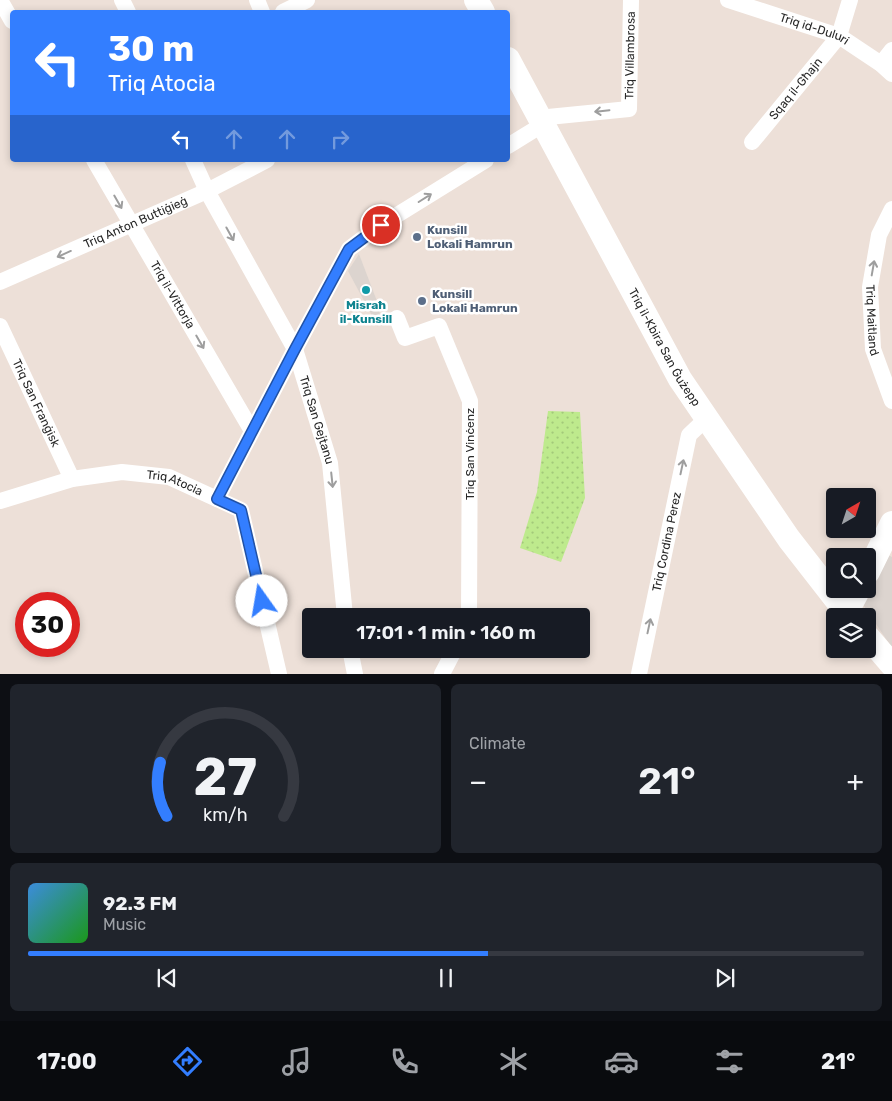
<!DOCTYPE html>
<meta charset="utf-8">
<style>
body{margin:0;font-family:Rubik,sans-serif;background:#20242c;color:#f1f3f6;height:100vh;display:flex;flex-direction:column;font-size:19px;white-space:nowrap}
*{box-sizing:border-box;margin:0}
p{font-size:16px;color:#9ea1a6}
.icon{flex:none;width:28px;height:28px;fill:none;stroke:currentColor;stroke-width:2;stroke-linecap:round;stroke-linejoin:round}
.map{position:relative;height:674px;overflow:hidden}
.side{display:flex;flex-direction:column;gap:10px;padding:10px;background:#0d0f14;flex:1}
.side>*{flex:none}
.top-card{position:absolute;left:10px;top:10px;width:500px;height:152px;border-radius:5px;box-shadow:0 2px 8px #0003;background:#337eff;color:#fff;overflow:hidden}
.needle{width:32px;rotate:39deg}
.tools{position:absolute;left:826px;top:488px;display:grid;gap:10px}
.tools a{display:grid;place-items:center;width:50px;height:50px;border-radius:5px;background:#171b24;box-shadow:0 2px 8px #0003;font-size:25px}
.speed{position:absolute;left:15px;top:592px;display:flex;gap:10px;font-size:25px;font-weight:700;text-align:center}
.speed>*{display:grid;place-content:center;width:65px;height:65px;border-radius:50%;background:#171b24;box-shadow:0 2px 8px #0003;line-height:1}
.speed .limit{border:8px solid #d22;background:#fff;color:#111}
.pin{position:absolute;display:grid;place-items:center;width:42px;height:42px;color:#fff;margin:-21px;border:2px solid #fff;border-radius:50%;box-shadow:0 1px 5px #0007}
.me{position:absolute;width:55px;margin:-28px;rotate:347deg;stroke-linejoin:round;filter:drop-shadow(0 0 4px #0008)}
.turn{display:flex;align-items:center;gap:18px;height:105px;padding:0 15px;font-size:22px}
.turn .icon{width:65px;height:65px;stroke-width:2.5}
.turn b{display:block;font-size:35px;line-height:42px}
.lanes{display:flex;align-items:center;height:48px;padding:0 15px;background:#0003;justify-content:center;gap:25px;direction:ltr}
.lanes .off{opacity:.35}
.big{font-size:38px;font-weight:600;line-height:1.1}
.side .widget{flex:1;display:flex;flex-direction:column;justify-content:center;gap:8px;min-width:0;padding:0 18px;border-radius:8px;background:#20242c}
.side .dial{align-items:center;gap:0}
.dial svg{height:130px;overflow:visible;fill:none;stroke:#363941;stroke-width:7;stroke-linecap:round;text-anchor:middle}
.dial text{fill:#f1f3f6;stroke:none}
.song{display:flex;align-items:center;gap:15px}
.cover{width:60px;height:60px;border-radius:8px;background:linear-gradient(135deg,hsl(210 70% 55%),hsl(120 70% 35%))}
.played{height:5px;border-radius:2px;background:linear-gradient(90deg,#337eff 55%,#363941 55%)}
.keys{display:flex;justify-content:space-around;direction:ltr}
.heat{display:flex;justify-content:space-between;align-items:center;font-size:28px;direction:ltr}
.side .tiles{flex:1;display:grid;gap:10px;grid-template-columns:1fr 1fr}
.widget:last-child{grid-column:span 2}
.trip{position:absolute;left:302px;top:608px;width:288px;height:50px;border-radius:5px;background:#171b24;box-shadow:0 2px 8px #0003;font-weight:600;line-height:50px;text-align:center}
.dock{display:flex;height:80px;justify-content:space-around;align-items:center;background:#090b0e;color:#9ea1a6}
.dock .icon{width:35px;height:35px}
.dock .selected{color:#337eff}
.dock b{font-size:22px;color:#f1f3f6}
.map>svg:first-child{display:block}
.grass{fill:url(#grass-dots)}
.plaza{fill:#dcd4cf}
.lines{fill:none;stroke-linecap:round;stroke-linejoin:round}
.street{stroke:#fff;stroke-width:16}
.secondary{stroke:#fff;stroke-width:24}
.oneway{stroke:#9e9e9e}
.route-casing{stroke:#2152a6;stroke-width:12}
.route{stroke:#337eff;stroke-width:9}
.service-dot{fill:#5c6f8a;stroke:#fff;stroke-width:2}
.culture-dot{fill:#0f9aa8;stroke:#fff;stroke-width:2}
.labels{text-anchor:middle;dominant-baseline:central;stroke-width:5;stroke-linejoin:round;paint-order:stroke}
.street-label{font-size:12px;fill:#282828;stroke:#fff}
.service-label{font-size:12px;font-weight:bold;fill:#4e5e75;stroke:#fff;text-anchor:start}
.culture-label{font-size:12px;font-weight:bold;fill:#0d838f;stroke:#fff}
</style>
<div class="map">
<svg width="892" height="674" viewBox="0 0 892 674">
<defs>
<pattern id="grass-dots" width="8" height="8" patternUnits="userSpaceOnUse" patternTransform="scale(1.25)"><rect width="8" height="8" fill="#beea8d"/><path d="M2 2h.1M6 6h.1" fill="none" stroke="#a3c97a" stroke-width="1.8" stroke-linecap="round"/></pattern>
</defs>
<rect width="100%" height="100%" fill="#ede0d8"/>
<!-- grass -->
<polygon class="grass" points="548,411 580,412 585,498 561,562 520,548 537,492"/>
<!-- plaza -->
<g class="plaza">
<polygon points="359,254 380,309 378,327 348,271"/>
<polygon points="878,550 892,557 892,648 860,600"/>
</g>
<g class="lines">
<!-- street -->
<g class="street">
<polyline points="0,0 12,21"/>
<polyline points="122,0 128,12"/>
<polyline points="257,0 262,12"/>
<path id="s1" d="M728,0L839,36L881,64L892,74"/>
<polyline points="283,12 307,0"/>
<polyline points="881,64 892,50"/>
<path id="s2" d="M538,118L629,109L631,0"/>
<path id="s3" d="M752,142L839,36L850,0"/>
<polyline points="508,146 542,125"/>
<path id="s4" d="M94,160L252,431"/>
<path id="s5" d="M193,160L207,191L295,349L330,463L345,616"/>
<path id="s6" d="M892,209L879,235L870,287L873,349L892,401"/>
<path id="s7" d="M0,282L207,191L267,160"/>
<polyline points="397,318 405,338 439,326 470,401 469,616"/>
<path id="s8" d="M0,326L72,479"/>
<polyline points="217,499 295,349 349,249 381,225 486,160"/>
<path id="s9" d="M0,501L72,479L122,472L169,477L241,510L279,674"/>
<polyline points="350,649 355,674"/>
<polyline points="442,674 455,649"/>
<path id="s10" d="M639,674L689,435L707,418"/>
</g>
<!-- secondary -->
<g class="secondary">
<polyline points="476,0 483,12"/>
<path id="s11" d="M508,59L680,379L789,539L849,616"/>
<polyline points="868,572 892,523"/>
<polyline points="846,613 859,589"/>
<polyline points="868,637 892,665"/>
</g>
</g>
<!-- one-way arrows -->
<defs><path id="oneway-shaft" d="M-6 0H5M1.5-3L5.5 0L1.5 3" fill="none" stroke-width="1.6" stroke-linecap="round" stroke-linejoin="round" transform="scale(1.25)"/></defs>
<g class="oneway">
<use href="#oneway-shaft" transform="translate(602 111) rotate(174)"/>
<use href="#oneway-shaft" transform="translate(425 198) rotate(-32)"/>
<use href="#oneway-shaft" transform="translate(118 202) rotate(60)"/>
<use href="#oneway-shaft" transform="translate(230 234) rotate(61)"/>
<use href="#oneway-shaft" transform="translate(64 254) rotate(156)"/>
<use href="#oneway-shaft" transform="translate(873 268) rotate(-80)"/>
<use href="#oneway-shaft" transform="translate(200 342) rotate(60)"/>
<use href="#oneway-shaft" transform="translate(682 467) rotate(-78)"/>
<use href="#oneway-shaft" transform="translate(332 480) rotate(84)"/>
<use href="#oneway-shaft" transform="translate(649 626) rotate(-78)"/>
</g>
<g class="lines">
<!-- route casing -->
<g class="route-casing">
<polyline id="route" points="262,601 241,510 217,499 295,349 349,249 381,225"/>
</g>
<!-- route -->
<use href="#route" class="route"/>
</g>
<!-- markers -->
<g class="service-dot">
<circle cx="417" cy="237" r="5"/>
<circle cx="422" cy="301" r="5"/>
</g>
<circle class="culture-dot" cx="366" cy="290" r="5"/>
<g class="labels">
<!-- street labels -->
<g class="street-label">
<text stroke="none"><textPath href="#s1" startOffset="91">Triq id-Duluri</textPath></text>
<text stroke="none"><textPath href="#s2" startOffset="145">Triq Villambrosa</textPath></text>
<text stroke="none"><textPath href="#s3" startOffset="69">Sqaq il-Għajn</textPath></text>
<text stroke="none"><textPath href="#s7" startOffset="148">Triq Anton Buttiġieġ</textPath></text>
<text stroke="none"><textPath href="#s4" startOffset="156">Triq il-Vittorja</textPath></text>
<text stroke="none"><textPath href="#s6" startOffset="115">Triq Maitland</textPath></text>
<text stroke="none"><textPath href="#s11" startOffset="328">Triq il-Kbira San Ġużepp</textPath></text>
<text stroke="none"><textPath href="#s8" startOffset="85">Triq San Franġisk</textPath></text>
<text stroke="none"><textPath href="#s5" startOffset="289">Triq San Gejtanu</textPath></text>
<text transform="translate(470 454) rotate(-90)">Triq San Vinċenz</text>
<text stroke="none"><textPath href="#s9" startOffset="180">Triq Atocia</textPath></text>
<text stroke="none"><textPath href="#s10" startOffset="135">Triq Cordina Perez</textPath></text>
</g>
<!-- service labels -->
<g class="service-label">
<text x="427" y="230">Kunsill<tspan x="427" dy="14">Lokali Ħamrun</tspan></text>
<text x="432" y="294">Kunsill<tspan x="432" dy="14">Lokali Hamrun</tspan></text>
</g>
<!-- culture labels -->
<g class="culture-label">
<text x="366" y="305">Misraħ<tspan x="366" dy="14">il-Kunsill</tspan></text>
</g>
</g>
</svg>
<div class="tools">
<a><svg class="needle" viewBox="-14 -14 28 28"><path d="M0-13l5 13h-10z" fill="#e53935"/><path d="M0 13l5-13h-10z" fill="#9ea1a6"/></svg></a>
<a><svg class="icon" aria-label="search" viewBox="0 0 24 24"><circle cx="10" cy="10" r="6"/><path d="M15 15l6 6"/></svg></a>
<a><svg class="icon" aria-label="layers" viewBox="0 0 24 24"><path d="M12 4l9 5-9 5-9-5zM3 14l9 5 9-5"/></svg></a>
</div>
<div class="speed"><div class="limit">30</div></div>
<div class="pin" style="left:381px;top:225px;background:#d93025"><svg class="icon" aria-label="arrive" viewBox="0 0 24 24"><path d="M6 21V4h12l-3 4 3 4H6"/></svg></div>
<svg class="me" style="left:262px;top:601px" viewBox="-20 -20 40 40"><circle r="19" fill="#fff"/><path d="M0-13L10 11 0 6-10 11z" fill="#337eff"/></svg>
<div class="trip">17:01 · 1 min · 160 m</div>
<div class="top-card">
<div class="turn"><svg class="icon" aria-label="left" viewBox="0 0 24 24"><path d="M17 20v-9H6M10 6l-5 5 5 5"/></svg><div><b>30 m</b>Triq Atocia</div></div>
<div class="lanes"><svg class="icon" aria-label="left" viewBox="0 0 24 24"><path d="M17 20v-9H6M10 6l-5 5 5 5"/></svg><svg class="icon off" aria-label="ahead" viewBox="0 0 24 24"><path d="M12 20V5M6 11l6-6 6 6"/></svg><svg class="icon off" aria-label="ahead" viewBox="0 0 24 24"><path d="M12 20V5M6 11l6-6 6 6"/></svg><svg class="icon off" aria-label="right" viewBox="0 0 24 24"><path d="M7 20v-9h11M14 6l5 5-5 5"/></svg></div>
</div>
</div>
<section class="side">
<div class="tiles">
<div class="widget dial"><svg viewBox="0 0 100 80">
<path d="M14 69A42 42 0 1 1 86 69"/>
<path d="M14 69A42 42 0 0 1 10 36" stroke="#337eff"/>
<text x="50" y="56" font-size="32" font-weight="700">27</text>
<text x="50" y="72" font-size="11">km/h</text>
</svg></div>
<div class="widget"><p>Climate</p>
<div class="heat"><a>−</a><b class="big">21°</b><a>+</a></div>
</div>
<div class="widget">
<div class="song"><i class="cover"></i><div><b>92.3 FM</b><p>Music</p></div></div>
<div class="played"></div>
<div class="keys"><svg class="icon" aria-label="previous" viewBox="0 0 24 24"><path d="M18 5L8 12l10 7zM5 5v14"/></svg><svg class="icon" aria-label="pause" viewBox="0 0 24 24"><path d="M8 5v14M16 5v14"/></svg><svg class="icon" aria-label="next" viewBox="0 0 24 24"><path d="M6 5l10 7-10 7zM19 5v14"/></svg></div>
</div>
</div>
</section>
<nav class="dock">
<b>17:00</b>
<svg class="icon selected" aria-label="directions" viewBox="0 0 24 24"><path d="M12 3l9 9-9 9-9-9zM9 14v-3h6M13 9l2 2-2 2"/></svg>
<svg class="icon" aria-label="music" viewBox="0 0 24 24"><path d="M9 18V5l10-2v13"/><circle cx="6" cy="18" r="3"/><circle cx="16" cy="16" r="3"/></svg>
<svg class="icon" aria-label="phone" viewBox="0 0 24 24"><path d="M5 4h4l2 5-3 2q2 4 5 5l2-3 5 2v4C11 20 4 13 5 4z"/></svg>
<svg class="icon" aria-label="climate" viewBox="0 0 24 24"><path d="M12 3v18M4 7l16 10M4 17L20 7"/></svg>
<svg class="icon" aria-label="car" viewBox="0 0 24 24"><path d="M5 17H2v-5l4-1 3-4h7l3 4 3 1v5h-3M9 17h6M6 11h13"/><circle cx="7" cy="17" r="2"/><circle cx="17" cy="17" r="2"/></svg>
<svg class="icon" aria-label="filters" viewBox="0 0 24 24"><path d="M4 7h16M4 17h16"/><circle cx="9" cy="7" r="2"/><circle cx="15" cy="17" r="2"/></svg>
<b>21°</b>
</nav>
